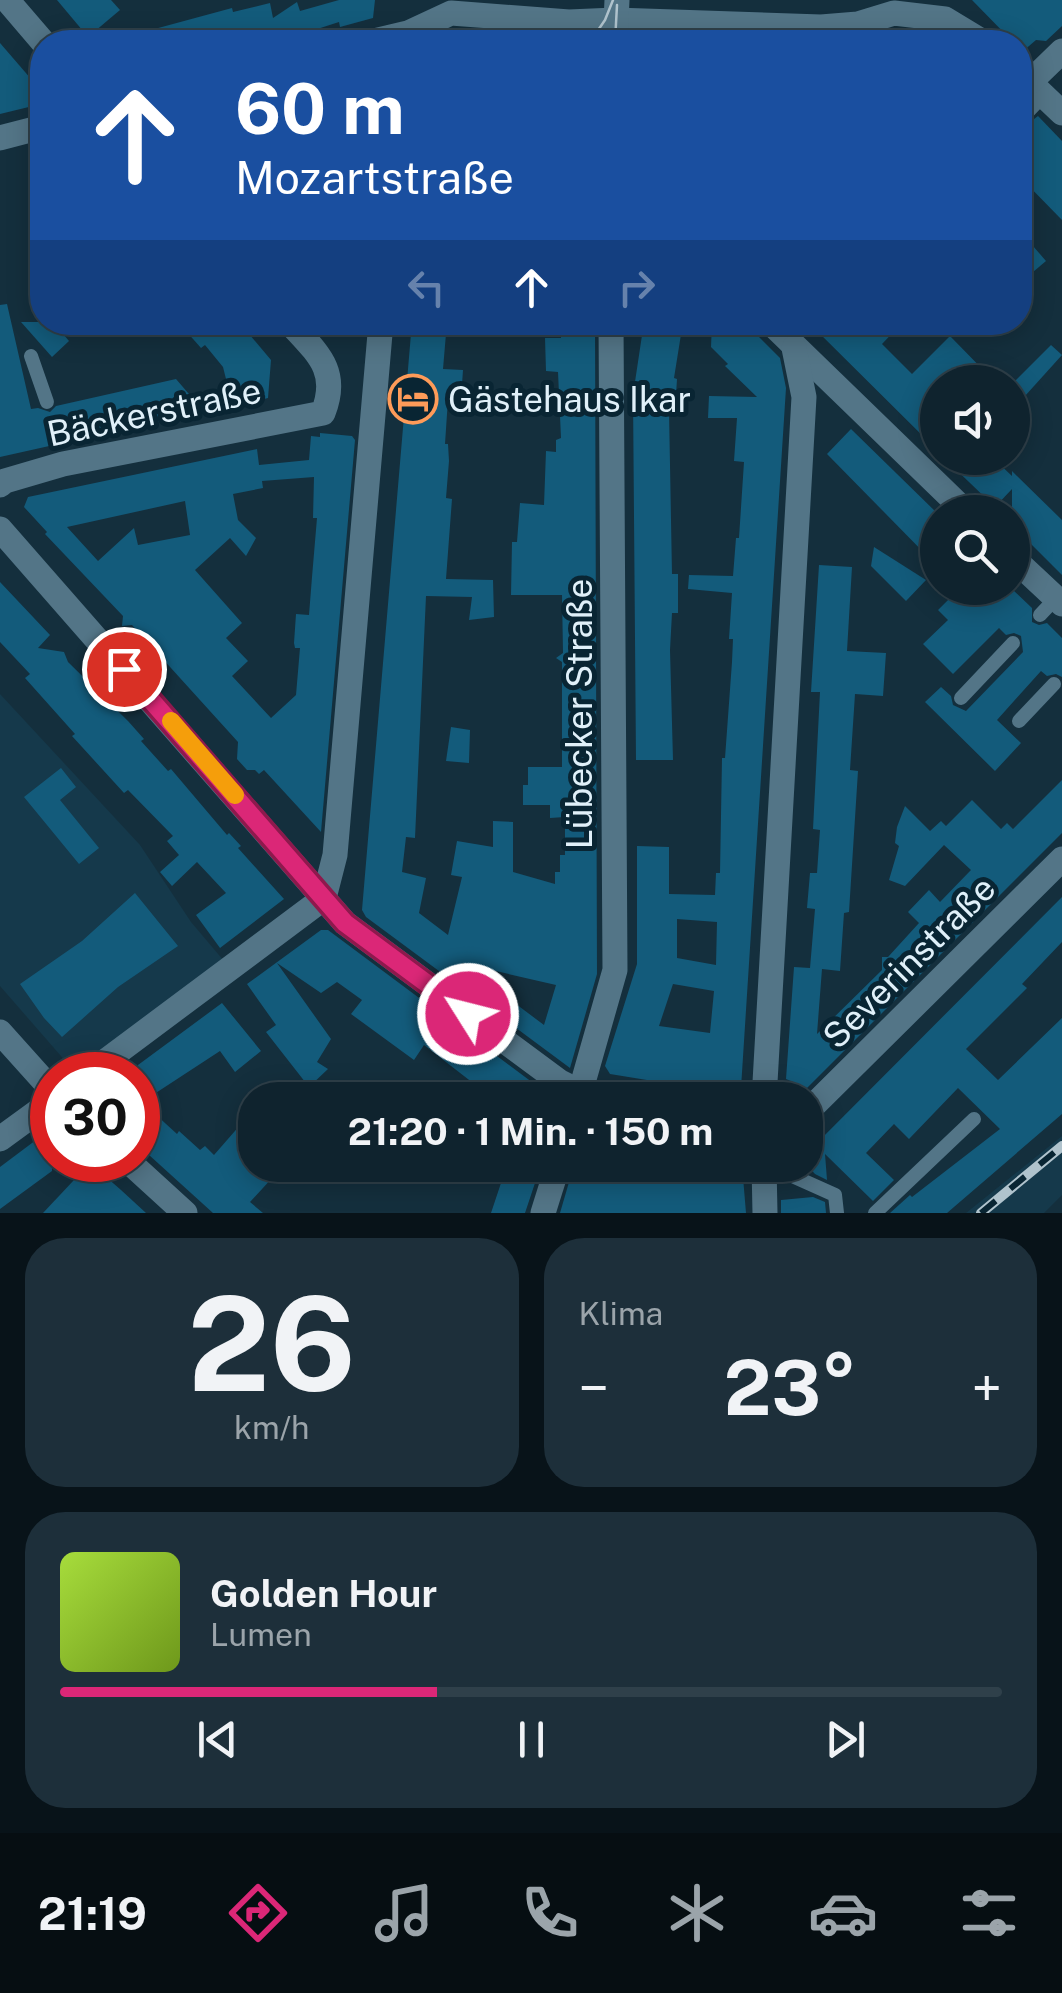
<!DOCTYPE html>
<html lang="de">
<meta charset="utf-8">
<style>
body{margin:0;font-family:"Public Sans",sans-serif;background:#1d2f3a;color:#f1f3f6;height:100vh;display:flex;flex-direction:column;font-size:38px;white-space:nowrap}
*{box-sizing:border-box;margin:0}
p{font-size:32px;color:#9ba4aa}
.icon{flex:none;width:55px;height:55px;fill:none;stroke:currentColor;stroke-width:2;stroke-linecap:round;stroke-linejoin:round}
.map{position:relative;height:1213px;overflow:hidden}
.panel{display:flex;flex-direction:column;gap:25px;padding:25px;background:#081319;flex:1}
.panel>*{flex:none}
.banner{position:absolute;left:30px;top:30px;width:1002px;height:305px;border-radius:40px;box-shadow:0 5px 25px #0003,0 0 0 2px #2f404a;background:#1a4fa0;color:#fff;overflow:hidden}
.tools{position:absolute;left:920px;top:365px;display:grid;gap:20px}
.tools a{display:grid;place-items:center;width:110px;height:110px;border-radius:50%;background:#0f232e;box-shadow:0 5px 25px #0003,0 0 0 2px #2f404a;font-size:50px}
.speed{position:absolute;left:30px;top:1052px;display:flex;gap:20px;font-size:50px;font-weight:700;text-align:center}
.speed>*{display:grid;place-content:center;width:130px;height:130px;border-radius:50%;background:#0f232e;box-shadow:0 5px 25px #0003,0 0 0 2px #2f404a;line-height:1}
.speed .limit{border:15px solid #d22;background:#fff;color:#111}
.pin{position:absolute;display:grid;place-items:center;width:85px;height:85px;color:#fff;margin:-42px;border:5px solid #fff;border-radius:50%;box-shadow:0 2px 10px #0007}
.me{position:absolute;width:110px;margin:-55px;rotate:306deg;stroke-linejoin:round;filter:drop-shadow(0 0 8px #0008)}
.turn{display:flex;align-items:center;gap:35px;height:210px;padding:0 40px;font-size:45px}
.turn .icon{width:130px;height:130px;stroke-width:2.5}
.turn b{display:block;font-size:70px;line-height:85px}
.lanes{display:flex;align-items:center;height:95px;padding:0 40px;background:#0003;justify-content:center;gap:50px;direction:ltr}
.lanes .off{opacity:.35}
.big{font-size:75px;font-weight:700;line-height:1.1}
.panel .widget{flex:1;display:flex;flex-direction:column;justify-content:center;gap:15px;min-width:0;padding:0 35px;border-radius:40px;background:#1d2f3a}
.panel .dial{align-items:center;gap:0}
.dial b{font-size:130px;line-height:1}
.song{display:flex;align-items:center;gap:30px}
.cover{width:120px;height:120px;border-radius:15px;background:linear-gradient(135deg,hsl(80 70% 55%),hsl(80 70% 35%))}
.played{height:10px;border-radius:5px;background:linear-gradient(90deg,#db2777 40%,#2f404a 40%)}
.keys{display:flex;justify-content:space-around;direction:ltr}
.heat{display:flex;justify-content:space-between;align-items:center;font-size:55px;direction:ltr}
.panel .tiles{flex:1;display:grid;gap:25px;grid-template-columns:1fr 1fr}
.widget:last-child{grid-column:span 2}
.trip{position:absolute;left:238px;top:1082px;width:585px;height:100px;border-radius:40px;background:#0f232e;box-shadow:0 5px 25px #0003,0 0 0 2px #2f404a;font-weight:700;line-height:100px;text-align:center}
.dock{display:flex;height:160px;justify-content:space-around;align-items:center;background:#060e12;color:#9ba4aa}
.dock .icon{width:70px;height:70px}
.dock .current{color:#db2777}
.dock b{font-size:45px;color:#f1f3f6}
.map>svg:first-child{display:block}
.built{fill:#15394b}
.building{fill:#135b7b;fill-rule:evenodd}
.lines{fill:none;stroke-linecap:round;stroke-linejoin:round}
.service{stroke:#537587;stroke-width:14}
.minor{stroke:#537587;stroke-width:25}
.tram{stroke:#b0c3cd;stroke-width:2.5}
.rail-casing{stroke:#b0c3cd;stroke-width:10}
.rail{stroke:#092533;stroke-width:6;stroke-dasharray:19;stroke-linecap:butt}
.route-casing{stroke:#8e194d;stroke-width:25}
.route{stroke:#db2777;stroke-width:18}
.slow{stroke:#f59e0b;stroke-width:18}
.labels{text-anchor:middle;dominant-baseline:central;stroke-width:10;stroke-linejoin:round;paint-order:stroke}
.poi-label{font-size:35px;fill:#e0f0f9;stroke:#092533;text-anchor:start}
.street-label{font-size:35px;fill:#e0f0f9;stroke:#092533}
</style>
<div class="map">
<svg width="1062" height="1213" viewBox="0 0 1062 1213">
<rect width="100%" height="100%" fill="#142f3d"/>
<!-- built -->
<g class="built">
<polygon points="0,694 140,845 191,922 224,961 74,1071 0,986"/>
<polygon points="1062,1136 1062,1195 1044,1213 966,1213"/>
</g>
<!-- building -->
<g class="building">
<polygon points="57,0 111,0 120,10 88,37"/>
<polygon points="339,0 375,0 373,18 340,27 339,22 277,42 125,42 125,37 232,8 233,12 270,3 273,18 297,2 300,11"/>
<polygon points="972,0 1062,0 1062,26 1046,41 1036,40 1022,52 1020,42 1013,42"/>
<polygon points="0,43 38,87 42,94 37,105 0,114"/>
<polygon points="1038,116 1062,141 1062,220 1020,177 1020,130"/>
<polygon points="1020,231 1046,261 1033,272 1020,256"/>
<polygon points="7,304 31,409 38,408 50,412 56,406 176,379 195,401 197,413 0,457 0,305"/>
<polygon points="21,322 53,322 69,341 52,357"/>
<polygon points="178,322 239,322 271,360 268,398 233,407 223,367 205,345 201,348"/>
<path d="M412,322H447L443,369L463,370L461,399H448L445,444H448L449,461L446,498L452,499L446,579L493,580L494,617L469,620L472,597L426,596L415,838L406,837L402,872L426,878L419,913L448,935L462,877L451,875L457,841L493,847V821L513,822V872L555,884V872H560V855H565V817L550,818V805H523V785H528V767H562V662L556,658L563,653L562,595H511L512,542H517L520,503L544,505L546,451L556,452V440L561,438L558,372L546,371L545,338H561V322H595L597,974L570,1068L366,917L362,910ZM461,963L556,985L544,1025Z"/>
<polygon points="644,322 683,322 674,378 677,379 676,395 672,395 672,409 669,410 672,574 678,574 678,613 672,613 670,650 673,760 636,760 633,395"/>
<path d="M712,322H744L780,358L786,388L741,1088L733,1094L610,1074L605,1066L637,964V846L669,847V894L715,895L716,873H720L722,758H725L732,662L733,639H729L732,593L688,589L689,575L733,576L736,538H739L744,462L734,461L737,418H708L709,396L757,397L725,366L728,364L711,347ZM677,919L717,922L716,965L677,958ZM673,984L714,991L710,1033L659,1026Z"/>
<polygon points="808,322 903,322 882,344 912,374 950,336 995,382 938,382 938,451"/>
<polygon points="1051,345 1062,355 1025,396 1012,384"/>
<polygon points="851,429 938,514 938,567 827,454"/>
<path d="M320,433L352,436L355,440L321,832L264,770L259,774L255,770H247L237,759L238,742L132,625L122,626L123,616L45,534L47,532L24,507L28,497L257,449L259,465L309,460L311,436L320,437ZM314,477L313,518H317L312,577L309,615L296,614L294,643L295,648H300L296,695L271,718L232,676L248,661L226,638L242,623L195,570L230,538L246,556L256,538L238,520L233,494L263,488L262,481ZM185,501L190,535L138,545L134,528L98,561L67,527Z"/>
<polygon points="944,458 993,458 1012,476 1012,471 1062,520 1062,575 1012,525 1012,489 995,507"/>
<polygon points="874,547 926,580 906,601 871,566"/>
<polygon points="819,565 852,567 847,651 886,653 883,696 855,694 850,770 858,771 849,912 844,913 840,971 822,969 817,1034 882,970 882,957 888,957 919,923 908,912 929,890 940,902 971,870 944,845 905,886 889,880 899,846 895,843 897,827 905,806 930,831 941,821 946,826 972,800 1001,829 1007,823 1013,829 1062,780 1062,833 807,1088 786,1079 794,967 810,968 815,909 807,908 810,873 817,873 820,830 813,829 820,692 811,692"/>
<polygon points="0,582 50,635 38,648 64,652 68,662 128,721 144,739 141,741 168,771 171,769 227,835 229,833 241,846 238,848 284,899 220,948 196,915 226,893 197,862 172,886 160,872 179,855 167,841 173,836 128,790 124,793 72,736 75,734 25,678 30,674 0,642"/>
<polygon points="958,588 1011,588 1032,608 1032,622 1039,625 1047,623 1062,638 1062,677 1056,674 1047,676 1041,671 997,720 1021,743 995,771 925,702 941,687 951,696 953,705 966,711 1023,652 1021,636 1014,633 1006,635 999,628 953,674 923,644 948,620 938,610 952,596 964,603 969,598"/>
<polygon points="451,727 470,730 469,763 446,761"/>
<polygon points="61,768 76,787 60,800 99,848 79,864 24,797"/>
<polygon points="135,893 178,946 118,987 62,1037 44,1018 20,984 82,941"/>
<polygon points="1062,897 1062,942 1022,984 1027,988 966,1049 998,1080 1062,1018 1062,1114 947,1213 890,1213 910,1195 912,1197 1000,1129 958,1088 909,1139 894,1124 866,1153 894,1180 873,1201 825,1154 827,1180 815,1174 805,1163 805,1155"/>
<polygon points="321,930 328,930 556,1100 469,1100 473,1083 424,1045 414,1060 351,1014 362,1000 337,982 321,993 277,963 331,1039 317,1062 328,1069 309,1087 266,1032 276,1025 247,984"/>
<polygon points="222,1003 261,1051 235,1072 220,1051 142,1102 177,1134 179,1131 200,1150 205,1146 214,1155 255,1108 255,1165 284,1165 250,1202 263,1213 213,1213 138,1145 138,1065"/>
<polygon points="52,1128 52,1171 0,1209 0,1167"/>
<polygon points="90,1163 121,1190 146,1213 43,1213"/>
<polygon points="507,1165 541,1165 525,1213 491,1213"/>
<polygon points="574,1165 742,1165 746,1213 560,1213"/>
<polygon points="813,1197 825,1202 826,1213 781,1213 781,1200"/>
</g>
<g class="lines">
<!-- service -->
<g class="service">
<polyline points="1020,120 1044,95"/>
<polyline points="31,356 47,402"/>
<polyline points="1040,615 1056,598"/>
<polyline points="961,698 1013,643"/>
<polyline points="1019,721 1054,684"/>
<polyline points="768,1165 835,1195 837,1213"/>
<polyline points="875,1213 974,1119"/>
</g>
<!-- minor -->
<g class="minor">
<polyline points="7,0 43,42"/>
<polyline points="370,42 408,33 451,13 569,22 615,20 821,27 858,24 894,13 945,19 983,42"/>
<polyline points="615,42 617,0"/>
<polyline points="1020,73 1062,113"/>
<polyline points="1030,82 1062,51"/>
<polyline points="0,138 42,127"/>
<polyline points="770,322 966,512"/>
<path d="M0,485L5,481L63,464L323,413C340,370 317,353 289,322"/>
<polyline points="0,529 345,923 560,1082 580,1092 636,1100"/>
<polyline points="1012,557 1062,604"/>
<polyline points="0,1032 52,1090"/>
<polyline points="87,1075 324,898 335,855 381,322"/>
<polyline points="578,1100 615,970 611,322"/>
<polyline points="764,1100 804,397 794,348"/>
<polyline points="805,1114 1062,859"/>
<polyline points="0,1139 52,1101"/>
<polyline points="127,1160 185,1213"/>
<polyline points="764,1165 765,1213"/>
<polyline points="543,1213 558,1165"/>
</g>
<!-- tram -->
<g class="tram">
<polyline points="590,42 605,20 613,0"/>
<polyline points="615,42 617,5"/>
</g>
<!-- rail casing -->
<g class="rail-casing">
<polyline id="rail" points="981,1213 1062,1146"/>
</g>
<!-- rail -->
<use href="#rail" class="rail"/>
</g>
<g class="lines">
<!-- route casing -->
<g class="route-casing">
<polyline id="route" points="124,669 345,923 468,1014"/>
</g>
<!-- route -->
<use href="#route" class="route"/>
<!-- slow -->
<polyline class="slow" points="171,721 235,795"/>
</g>
<!-- icons -->
<defs>
<g id="hotel-ring" transform="scale(2.5)"><circle r="9.5" fill="#092533" stroke="#fe9b59" stroke-width="1.5"/><path d="M-6-4.5h1.5V1H6V5H4.5V3h-9V5H-6ZM-4 0a1.8 1.8 0 1 1 3.6 0ZM.5 0V-2.5h3Q6-2.5 6 0Z" fill="#fe9b59"/></g>
</defs>
<g fill-rule="evenodd">
<use href="#hotel-ring" x="413" y="399"/>
</g>
<g class="labels">
<!-- poi labels -->
<g class="poi-label">
<text x="448" y="399">Gästehaus Ikar</text>
</g>
<!-- street labels -->
<g class="street-label">
<text transform="translate(154 412) rotate(-12)">Bäckerstraße</text>
<text transform="translate(579 714) rotate(-90)">Lübecker Straße</text>
<text transform="translate(909 962) rotate(-45)">Severinstraße</text>
</g>
</g>
</svg>
<div class="tools">
<a><svg class="icon" aria-label="sound" viewBox="0 0 24 24"><path d="M4 9h4l5-4v14l-5-4H4zM17 9q2 3 0 6"/></svg></a>
<a><svg class="icon" aria-label="search" viewBox="0 0 24 24"><circle cx="10" cy="10" r="6"/><path d="M15 15l6 6"/></svg></a>
</div>
<div class="speed"><div class="limit">30</div></div>
<div class="pin" style="left:124px;top:669px;background:#d93025"><svg class="icon" aria-label="arrive" viewBox="0 0 24 24"><path d="M6 21V4h12l-3 4 3 4H6"/></svg></div>
<svg class="me" style="left:468px;top:1014px" viewBox="-20 -20 40 40"><circle r="17" fill="#db2777" stroke="#fff" stroke-width="3"/><path d="M0-11L8 9 0 5-8 9z" fill="#fff"/></svg>
<div class="trip">21:20 · 1 Min. · 150 m</div>
<div class="banner">
<div class="turn"><svg class="icon" aria-label="ahead" viewBox="0 0 24 24"><path d="M12 20V5M6 11l6-6 6 6"/></svg><div><b>60 m</b>Mozartstraße</div></div>
<div class="lanes"><svg class="icon off" aria-label="left" viewBox="0 0 24 24"><path d="M17 20v-9H6M10 6l-5 5 5 5"/></svg><svg class="icon" aria-label="ahead" viewBox="0 0 24 24"><path d="M12 20V5M6 11l6-6 6 6"/></svg><svg class="icon off" aria-label="right" viewBox="0 0 24 24"><path d="M7 20v-9h11M14 6l5 5-5 5"/></svg></div>
</div>
</div>
<section class="panel">
<div class="tiles">
<div class="widget dial"><b>26</b><p>km/h</p></div>
<div class="widget"><p>Klima</p>
<div class="heat"><a>−</a><b class="big">23°</b><a>+</a></div>
</div>
<div class="widget">
<div class="song"><i class="cover"></i><div><b>Golden Hour</b><p>Lumen</p></div></div>
<div class="played"></div>
<div class="keys"><svg class="icon" aria-label="previous" viewBox="0 0 24 24"><path d="M18 5L8 12l10 7zM5 5v14"/></svg><svg class="icon" aria-label="pause" viewBox="0 0 24 24"><path d="M8 5v14M16 5v14"/></svg><svg class="icon" aria-label="next" viewBox="0 0 24 24"><path d="M6 5l10 7-10 7zM19 5v14"/></svg></div>
</div>
</div>
</section>
<nav class="dock">
<b>21:19</b>
<svg class="icon current" aria-label="directions" viewBox="0 0 24 24"><path d="M12 3l9 9-9 9-9-9zM9 14v-3h6M13 9l2 2-2 2"/></svg>
<svg class="icon" aria-label="music" viewBox="0 0 24 24"><path d="M9 18V5l10-2v13"/><circle cx="6" cy="18" r="3"/><circle cx="16" cy="16" r="3"/></svg>
<svg class="icon" aria-label="phone" viewBox="0 0 24 24"><path d="M5 4h4l2 5-3 2q2 4 5 5l2-3 5 2v4C11 20 4 13 5 4z"/></svg>
<svg class="icon" aria-label="climate" viewBox="0 0 24 24"><path d="M12 3v18M4 7l16 10M4 17L20 7"/></svg>
<svg class="icon" aria-label="car" viewBox="0 0 24 24"><path d="M5 17H2v-5l4-1 3-4h7l3 4 3 1v5h-3M9 17h6M6 11h13"/><circle cx="7" cy="17" r="2"/><circle cx="17" cy="17" r="2"/></svg>
<svg class="icon" aria-label="filters" viewBox="0 0 24 24"><path d="M4 7h16M4 17h16"/><circle cx="9" cy="7" r="2"/><circle cx="15" cy="17" r="2"/></svg>
</nav>
